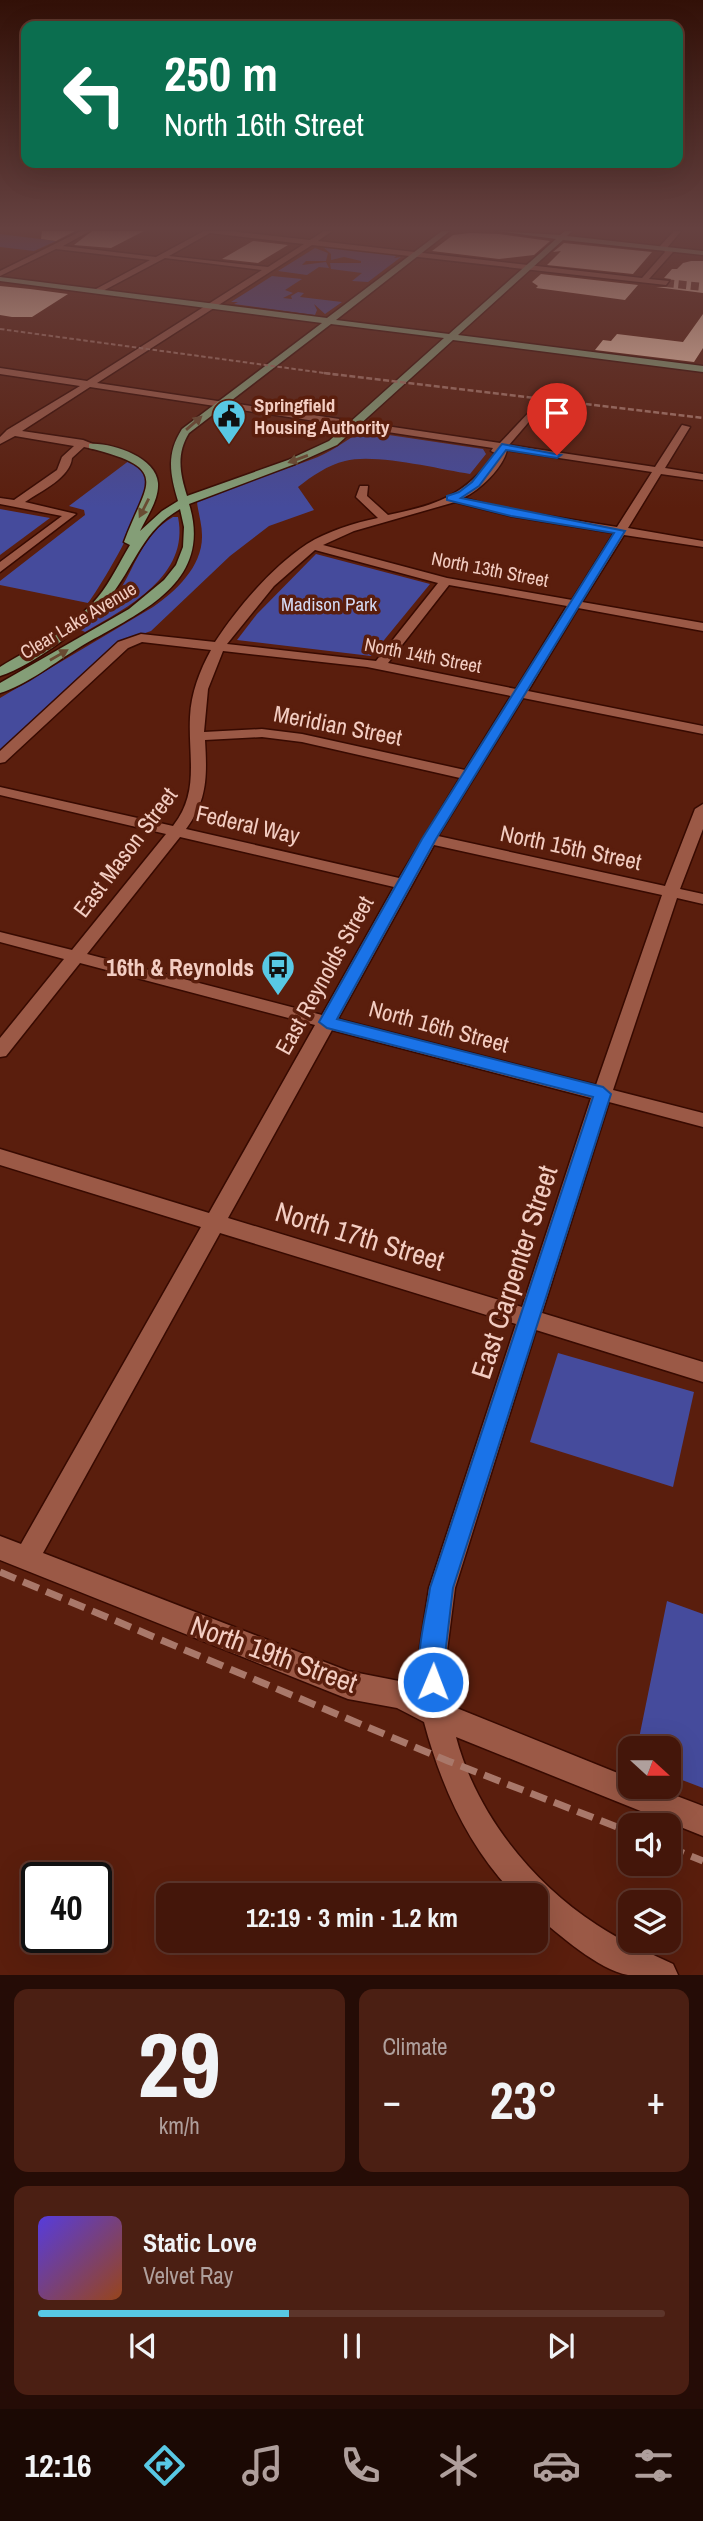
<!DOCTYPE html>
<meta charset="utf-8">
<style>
body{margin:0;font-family:"Archivo Narrow",sans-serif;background:#4b1f13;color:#f1f3f6;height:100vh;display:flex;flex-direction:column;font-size:26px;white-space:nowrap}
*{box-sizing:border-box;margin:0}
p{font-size:23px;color:#af9f9c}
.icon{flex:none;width:38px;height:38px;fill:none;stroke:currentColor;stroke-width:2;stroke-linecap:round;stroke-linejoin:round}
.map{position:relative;height:1975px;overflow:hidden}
.side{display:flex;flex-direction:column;gap:14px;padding:14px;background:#250c06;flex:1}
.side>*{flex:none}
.hud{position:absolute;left:21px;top:21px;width:662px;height:147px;border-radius:14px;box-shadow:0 7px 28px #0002,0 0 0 2px #5c352b;background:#0b6e4f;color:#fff;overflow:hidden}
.needle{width:46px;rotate:111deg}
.controls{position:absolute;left:618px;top:1736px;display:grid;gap:14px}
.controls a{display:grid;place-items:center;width:63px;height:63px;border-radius:14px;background:#44160a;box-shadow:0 7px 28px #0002,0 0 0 2px #5c352b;font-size:35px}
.speed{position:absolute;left:21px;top:1862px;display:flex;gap:14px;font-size:35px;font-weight:700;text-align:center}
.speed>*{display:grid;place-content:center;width:91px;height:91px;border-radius:50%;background:#44160a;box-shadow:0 7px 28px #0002,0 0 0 2px #5c352b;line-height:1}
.speed .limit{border:4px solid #111;border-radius:10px;background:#fff;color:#111}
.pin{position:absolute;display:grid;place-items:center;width:60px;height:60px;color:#fff;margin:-72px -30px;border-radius:50% 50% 50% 0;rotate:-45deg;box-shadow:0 0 7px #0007}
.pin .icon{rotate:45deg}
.me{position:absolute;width:77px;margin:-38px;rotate:1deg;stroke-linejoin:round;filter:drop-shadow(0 0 5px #0008)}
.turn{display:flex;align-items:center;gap:24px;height:147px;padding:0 28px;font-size:32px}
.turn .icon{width:91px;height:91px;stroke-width:2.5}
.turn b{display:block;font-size:49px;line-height:60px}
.big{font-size:52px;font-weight:700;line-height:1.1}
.side .widget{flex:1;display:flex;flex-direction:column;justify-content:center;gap:10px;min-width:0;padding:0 24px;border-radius:14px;background:#4b1f13}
.side .dial{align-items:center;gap:0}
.dial b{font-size:91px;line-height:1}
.song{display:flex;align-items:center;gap:21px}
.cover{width:84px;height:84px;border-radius:10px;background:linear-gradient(135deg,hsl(250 70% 55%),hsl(20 70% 35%))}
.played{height:7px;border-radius:4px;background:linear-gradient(90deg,#58c8e4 40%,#5c352b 40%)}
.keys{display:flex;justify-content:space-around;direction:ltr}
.heat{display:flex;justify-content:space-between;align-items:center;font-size:38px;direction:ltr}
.side .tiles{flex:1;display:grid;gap:14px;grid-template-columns:1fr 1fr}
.widget:last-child{grid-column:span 2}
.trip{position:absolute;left:156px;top:1883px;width:392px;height:70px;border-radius:14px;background:#44160a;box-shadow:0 7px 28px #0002,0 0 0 2px #5c352b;font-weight:700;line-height:70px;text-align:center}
.tabs{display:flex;height:112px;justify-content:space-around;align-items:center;background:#1b0904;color:#af9f9c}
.tabs .icon{width:49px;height:49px}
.tabs .selected{color:#58c8e4}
.tabs b{font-size:32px;color:#f1f3f6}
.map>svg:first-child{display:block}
.green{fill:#454b9c}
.building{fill:#fad1b5}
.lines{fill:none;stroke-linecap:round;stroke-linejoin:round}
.minor-tunnel{stroke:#713828;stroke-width:8;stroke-dasharray:8 4.5;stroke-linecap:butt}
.minor-casing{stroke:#370a01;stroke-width:3}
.major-casing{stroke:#370a01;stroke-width:3}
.minor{fill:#9b5946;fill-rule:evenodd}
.major{fill:#849e77;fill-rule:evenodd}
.rail-far2{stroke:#a9786a;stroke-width:2;stroke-dasharray:4.5 2.5;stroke-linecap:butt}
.rail-far1{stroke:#a9786a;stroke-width:2.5;stroke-dasharray:6 2.5;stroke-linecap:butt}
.rail{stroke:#a9786a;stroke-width:7;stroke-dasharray:17 8;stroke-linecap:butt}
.oneway{fill:#694b32}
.route{fill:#1a73e8;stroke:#114b97;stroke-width:2}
.labels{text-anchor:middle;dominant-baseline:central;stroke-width:7;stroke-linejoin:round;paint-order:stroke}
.far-poi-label{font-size:19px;font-weight:bold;fill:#f3cdc2;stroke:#5a1e0d;text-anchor:start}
.far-street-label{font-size:19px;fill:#f3cdc2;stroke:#5a1e0d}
.far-park-label{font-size:19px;fill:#d4d9f3;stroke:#5a1e0d}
.street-label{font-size:23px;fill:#f3cdc2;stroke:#5a1e0d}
.poi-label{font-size:23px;font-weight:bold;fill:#f3cdc2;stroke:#5a1e0d;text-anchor:end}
.near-street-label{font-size:28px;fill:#f3cdc2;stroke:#5a1e0d}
</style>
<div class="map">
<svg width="703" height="1975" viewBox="0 0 703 1975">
<rect width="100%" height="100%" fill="#5a1e0d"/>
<!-- green -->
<g class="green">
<polygon points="0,234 56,241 34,251 0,247"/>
<polygon points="323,247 397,255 394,258 401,257 368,282 352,281 362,273 331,269 330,263 361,263 361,261 344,257 331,260 331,254"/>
<polygon points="315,248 328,253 326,261 306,261 302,265 326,262 329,268 319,267 307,275 278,271"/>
<polygon points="272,276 302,279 285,290 293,293 283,298 292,299 291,296 298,292 304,293 300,297 342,302 325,314 314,304 317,310 315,315 234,304 238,302 231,302"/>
<path d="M362,431L483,449L486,454L470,474C438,469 375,453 345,461C328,465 312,476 298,487L314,510L269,526L230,556L151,631L119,642L0,751V698L153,607C176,591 203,566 202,535C202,524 198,512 197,502C231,481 273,475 310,460C330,453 345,441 362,431Z"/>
<path d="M130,460C136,465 148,472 149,480C151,500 102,585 88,603L0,585V581L85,515L84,510L69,506Z"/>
<polygon points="0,509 50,518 0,555"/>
<path d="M173,517H178C190,576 128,607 85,632L81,630C94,620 106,610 116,596C135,569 142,534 173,517Z"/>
<polygon points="316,554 430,584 371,656 237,640 257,614"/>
<polygon points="558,1353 694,1392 673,1487 530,1442"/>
<polygon points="667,1601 703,1614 703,1788 669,1775 668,1748 637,1748"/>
</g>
<!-- building -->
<g class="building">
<polygon points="42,231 75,231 56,241 41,239"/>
<polygon points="92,231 144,231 111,248 74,245"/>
<polygon points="470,233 499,234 550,241 534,255 499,259 432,251 453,235"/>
<polygon points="253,241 288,245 258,263 222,259"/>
<polygon points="564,243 652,252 633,274 547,265 561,251 553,252"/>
<polygon points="691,261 703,261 703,293 656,287 668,287 671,279 664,278 672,269 677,269 683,263"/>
<polygon points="541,274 638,285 625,300 536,288 538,286 532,282"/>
<polygon points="0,286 30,289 68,294 32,317 12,317 0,315"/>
<polygon points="703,314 703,348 694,362 595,350 603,340 611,341 617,334 683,342"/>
</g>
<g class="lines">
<!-- minor-tunnel -->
<polyline class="minor-tunnel" points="666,283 703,287"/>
<!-- minor casing -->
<g class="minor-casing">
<path id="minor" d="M81,231H90L63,246L156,257L204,231H229L310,240L324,231H332L318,241L642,278L665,252L660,246L674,231H681L667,248L673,252L649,279L669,281L666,285L312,245L97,383L500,443L534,407L539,410L509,445L655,467L682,425L690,427L665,468L703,474V480L661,474L628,528L703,541V547L624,535L582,602L703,623V631L578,608L528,691L703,726V734L523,698L438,836L665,886L695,809L703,804V829L680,889L703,894V904L677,898L613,1090L703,1113V1127L609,1102L542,1313L703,1362V1382L536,1330L455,1588L446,1659L449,1705L630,1778V1787H653L703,1806V1836L456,1737C476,1813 531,1882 597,1925C621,1941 647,1952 673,1964L678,1975C662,1975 643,1975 628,1975C599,1970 558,1934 536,1915V1895H515C468,1847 441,1786 424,1722L397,1708L348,1699L0,1560V1536L21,1544L201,1227L0,1165V1149L209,1213L315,1025L80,963L6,1056L0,1057V1038L64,959L0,942V932L72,950L166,834L0,795V787L173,826C200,792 188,757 190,717C191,693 200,670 211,650L142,642L128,648L5,762L0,763V751L118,642L141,634L215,642C238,607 272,567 307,544C328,531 354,523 378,518L356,497L360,486H368L367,496L388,515C441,504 462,496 497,454L491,451L493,448L90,387L22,431L83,440L98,446L93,449L84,447L72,458C70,478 41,491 25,502L76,514L0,572V562L62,516L0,504V498L14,500L57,470L62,457L74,446L15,436L0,444V437L7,430L80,386L0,374V368L87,381L262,270L165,258L99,293L96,289L150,260L56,249L0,276V271ZM210,233L304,244L268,267L169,256ZM507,450L652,472L617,527L511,510L463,498C480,490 503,468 507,450ZM455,502L511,516L614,533L572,600L447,578L323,545L354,531ZM315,550L438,583L376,661L227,644L274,586ZM449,585L567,606L516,689L388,663ZM223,651L367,667L511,696L465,770L302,734L262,729L204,732L208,689ZM262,737L302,742L460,778L399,878L186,829C208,800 207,774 205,740ZM180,837L394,887L322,1015L87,954ZM434,845L662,895L596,1085L338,1019ZM332,1030L591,1098L522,1307L228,1218ZM220,1233L516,1324L429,1588L420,1647V1691L399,1681L348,1671L43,1553Z"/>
</g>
<!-- major casing -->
<g class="major-casing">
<path id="major" d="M442,231H450L336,320L449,334L556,239L496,231L560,235L565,231H572L567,236L703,251V255L563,240L458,335L703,366V372L453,340L337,445L295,464L189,504C214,585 137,613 80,647C57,661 25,686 0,693V683L129,609L164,580L176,565L183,547L184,527L180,509C143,531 137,560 113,593C93,621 33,666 0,676V667C34,646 72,628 98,597C111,581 119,563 130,545L124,542C146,482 173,469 89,448V444C111,442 156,457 158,483C159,500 147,516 140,531L162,511L178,501C170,474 166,454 182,429L322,323L0,281V277L327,318ZM331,324L444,338L329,441L288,460L187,496C180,474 176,454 189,433Z"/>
</g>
<!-- minor -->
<use href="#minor" class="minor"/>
<!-- major -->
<use href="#major" class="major"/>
<!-- rail-far2 -->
<polyline class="rail-far2" points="0,329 339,375"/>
<!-- rail-far1 -->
<polyline class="rail-far1" points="324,373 703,418"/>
<!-- rail -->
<g class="rail">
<polyline points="0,1572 448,1761 630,1832"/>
<polyline points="668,1847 703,1861"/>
</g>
</g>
<!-- one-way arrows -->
<defs><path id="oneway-solid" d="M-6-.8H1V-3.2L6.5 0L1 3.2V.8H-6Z" transform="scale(1.75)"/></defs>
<g class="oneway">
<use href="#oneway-solid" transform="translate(194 423) rotate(-41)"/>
<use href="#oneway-solid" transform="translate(298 459) rotate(160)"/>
<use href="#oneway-solid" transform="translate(144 508) rotate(117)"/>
<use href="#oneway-solid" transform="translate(59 655) rotate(-30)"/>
</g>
<!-- sky -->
<linearGradient id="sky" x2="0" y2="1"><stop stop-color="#321007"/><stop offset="0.45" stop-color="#654140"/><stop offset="1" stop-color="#654140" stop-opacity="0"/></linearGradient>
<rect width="703" height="508" fill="url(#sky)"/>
<!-- route -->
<path class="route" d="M502,444L561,455L557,458L506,450L479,486L461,498L625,531L436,839L337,1019L603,1087L611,1094L453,1588L446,1647L445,1682L442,1691L433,1694L424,1691C412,1661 426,1618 430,1588L593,1097L327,1028L319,1022L422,839L614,533L511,516L447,500V496L459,492L472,482Z"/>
<!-- icons -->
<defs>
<g id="civic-pin" transform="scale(1.75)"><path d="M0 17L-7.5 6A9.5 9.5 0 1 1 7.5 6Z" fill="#58c8e4" stroke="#5a1e0d"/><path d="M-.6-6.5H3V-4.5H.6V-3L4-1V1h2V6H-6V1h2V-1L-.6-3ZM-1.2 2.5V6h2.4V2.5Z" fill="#111"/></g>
<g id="bus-pin" transform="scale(1.75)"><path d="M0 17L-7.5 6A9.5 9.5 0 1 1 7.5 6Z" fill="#58c8e4" stroke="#5a1e0d"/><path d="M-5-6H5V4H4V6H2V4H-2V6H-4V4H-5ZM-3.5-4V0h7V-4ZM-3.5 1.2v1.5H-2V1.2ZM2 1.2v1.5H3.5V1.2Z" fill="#111"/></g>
</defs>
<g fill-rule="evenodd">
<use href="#civic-pin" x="229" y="416"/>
<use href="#bus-pin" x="278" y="967"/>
</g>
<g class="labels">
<!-- far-poi labels -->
<g class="far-poi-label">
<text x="254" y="405">Springfield<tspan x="254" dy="22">Housing Authority</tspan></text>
</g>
<!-- far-street labels -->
<g class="far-street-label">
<text transform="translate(490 569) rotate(11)">North 13th Street</text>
<text transform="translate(78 620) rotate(-31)">Clear Lake Avenue</text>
<text transform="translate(423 655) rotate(11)">North 14th Street</text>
</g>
<!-- far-park labels -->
<g class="far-park-label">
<text x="329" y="604">Madison Park</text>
</g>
<!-- street labels -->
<g class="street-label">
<text transform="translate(338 725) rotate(11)">Meridian Street</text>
<text transform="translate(248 824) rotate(13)">Federal Way</text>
<text transform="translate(571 847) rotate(12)">North 15th Street</text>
<text transform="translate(125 852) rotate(-53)">East Mason Street</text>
<text transform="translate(324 975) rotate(-61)">East Reynolds Street</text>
<text transform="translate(439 1026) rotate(15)">North 16th Street</text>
</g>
<!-- poi labels -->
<g class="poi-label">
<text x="254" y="967">16th &amp; Reynolds</text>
</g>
<!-- near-street labels -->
<g class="near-street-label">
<text transform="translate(360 1236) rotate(17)">North 17th Street</text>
<text transform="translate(514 1272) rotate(-72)">East Carpenter Street</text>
<text transform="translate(274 1654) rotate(20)">North 19th Street</text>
</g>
</g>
</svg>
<div class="controls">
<a><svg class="needle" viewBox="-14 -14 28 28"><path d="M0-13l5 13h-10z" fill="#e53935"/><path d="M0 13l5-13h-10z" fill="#af9f9c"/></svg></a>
<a><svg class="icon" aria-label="sound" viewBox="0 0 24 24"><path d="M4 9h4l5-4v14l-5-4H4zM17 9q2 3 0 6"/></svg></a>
<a><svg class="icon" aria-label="layers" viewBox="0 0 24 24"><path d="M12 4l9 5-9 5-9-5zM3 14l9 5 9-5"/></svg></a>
</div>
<div class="speed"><div class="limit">40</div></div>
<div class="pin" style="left:557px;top:455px;background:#d93025"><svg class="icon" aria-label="arrive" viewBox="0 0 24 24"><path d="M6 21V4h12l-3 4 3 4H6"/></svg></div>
<svg class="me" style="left:433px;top:1682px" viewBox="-20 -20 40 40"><circle r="17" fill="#1a73e8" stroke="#fff" stroke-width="3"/><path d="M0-11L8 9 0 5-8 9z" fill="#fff"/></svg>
<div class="trip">12:19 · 3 min · 1.2 km</div>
<div class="hud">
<div class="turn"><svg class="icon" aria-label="left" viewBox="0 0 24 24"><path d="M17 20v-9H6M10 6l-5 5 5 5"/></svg><div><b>250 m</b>North 16th Street</div></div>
</div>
</div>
<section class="side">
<div class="tiles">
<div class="widget dial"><b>29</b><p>km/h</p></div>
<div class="widget"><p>Climate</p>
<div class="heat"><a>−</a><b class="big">23°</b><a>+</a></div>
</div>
<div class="widget">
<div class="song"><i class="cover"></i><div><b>Static Love</b><p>Velvet Ray</p></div></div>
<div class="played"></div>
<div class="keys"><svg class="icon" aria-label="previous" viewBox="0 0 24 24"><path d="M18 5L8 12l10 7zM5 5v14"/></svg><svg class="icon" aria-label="pause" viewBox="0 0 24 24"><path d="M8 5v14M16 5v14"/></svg><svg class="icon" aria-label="next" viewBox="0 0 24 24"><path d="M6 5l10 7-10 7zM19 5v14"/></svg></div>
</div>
</div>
</section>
<nav class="tabs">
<b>12:16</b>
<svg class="icon selected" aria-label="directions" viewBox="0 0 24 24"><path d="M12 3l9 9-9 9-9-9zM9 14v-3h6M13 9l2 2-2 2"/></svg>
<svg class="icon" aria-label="music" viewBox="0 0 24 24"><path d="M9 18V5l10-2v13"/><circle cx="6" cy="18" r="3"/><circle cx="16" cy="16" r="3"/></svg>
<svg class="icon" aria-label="phone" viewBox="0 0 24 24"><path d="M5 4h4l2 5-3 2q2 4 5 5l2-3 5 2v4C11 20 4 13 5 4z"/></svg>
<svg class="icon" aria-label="climate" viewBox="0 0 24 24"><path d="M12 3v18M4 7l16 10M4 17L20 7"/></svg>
<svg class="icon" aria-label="car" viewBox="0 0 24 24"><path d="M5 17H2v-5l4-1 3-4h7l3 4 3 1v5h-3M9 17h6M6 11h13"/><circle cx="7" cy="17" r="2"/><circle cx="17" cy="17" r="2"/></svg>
<svg class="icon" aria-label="filters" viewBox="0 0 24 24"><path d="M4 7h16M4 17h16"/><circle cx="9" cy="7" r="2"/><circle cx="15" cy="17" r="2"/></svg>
</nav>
